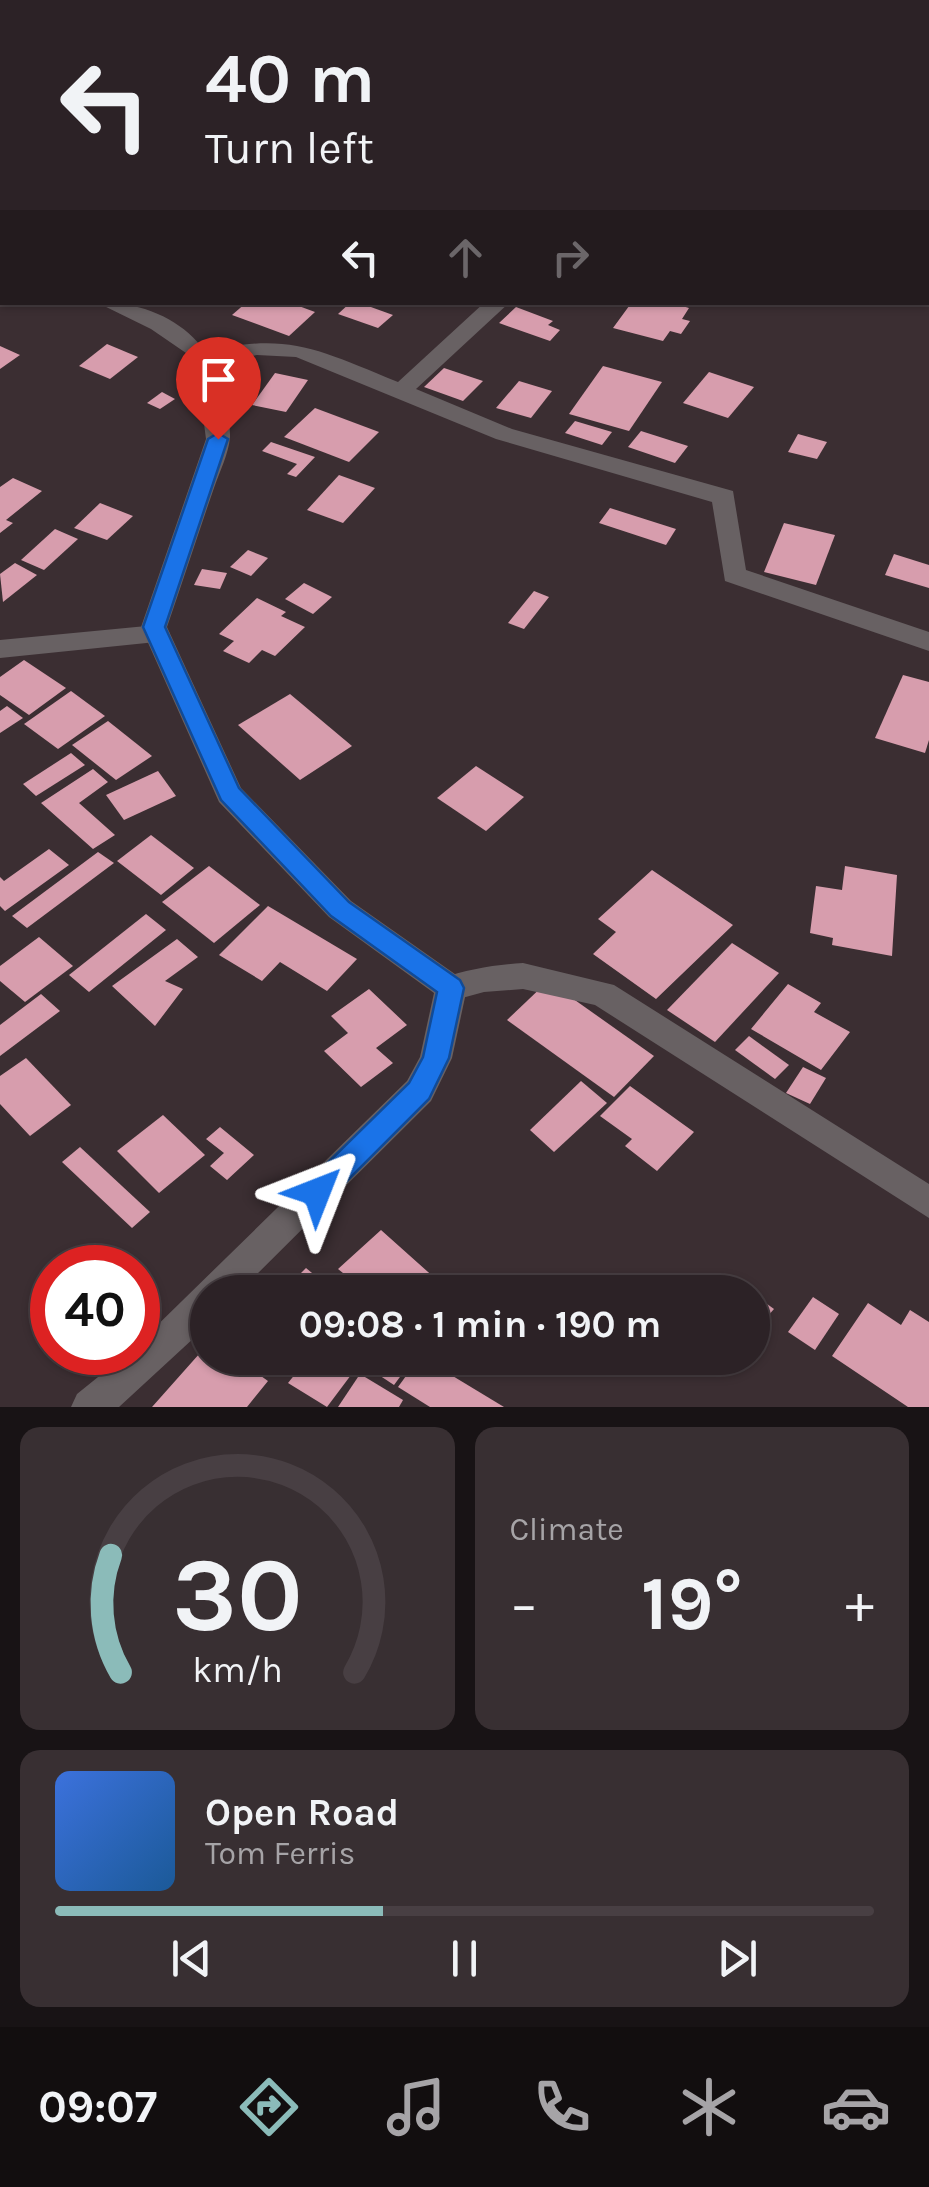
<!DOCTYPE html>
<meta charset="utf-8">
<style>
body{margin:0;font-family:Karla,sans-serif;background:#382f32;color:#f1f3f6;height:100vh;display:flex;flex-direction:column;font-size:38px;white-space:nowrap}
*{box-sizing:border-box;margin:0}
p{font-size:32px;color:#a6a4a7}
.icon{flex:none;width:55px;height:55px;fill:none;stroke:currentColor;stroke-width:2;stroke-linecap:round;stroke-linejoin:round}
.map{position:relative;height:1407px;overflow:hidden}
.side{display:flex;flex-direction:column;gap:20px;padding:20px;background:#181315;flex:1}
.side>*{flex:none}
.banner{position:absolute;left:0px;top:0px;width:930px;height:305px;box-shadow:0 2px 8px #0004,0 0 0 2px #483f43;background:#2c2226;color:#f1f3f6;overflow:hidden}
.speed{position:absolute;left:30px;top:1245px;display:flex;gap:20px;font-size:50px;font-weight:700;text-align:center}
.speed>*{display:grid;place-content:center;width:130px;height:130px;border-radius:50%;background:#2c2226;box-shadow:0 2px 8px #0004,0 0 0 2px #483f43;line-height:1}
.speed .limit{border:15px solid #d22;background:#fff;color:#111}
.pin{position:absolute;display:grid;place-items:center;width:85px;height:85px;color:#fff;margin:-102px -42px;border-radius:50% 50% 50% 0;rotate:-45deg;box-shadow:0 0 10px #0007}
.pin .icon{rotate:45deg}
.me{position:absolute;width:110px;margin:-55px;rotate:45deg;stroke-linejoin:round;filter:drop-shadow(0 0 8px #0008)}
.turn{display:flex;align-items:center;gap:35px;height:210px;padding:0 40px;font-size:45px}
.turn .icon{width:130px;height:130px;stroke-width:2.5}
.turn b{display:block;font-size:70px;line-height:85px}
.lanes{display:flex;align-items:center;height:95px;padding:0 40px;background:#0003;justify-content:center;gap:50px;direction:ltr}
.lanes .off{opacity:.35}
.big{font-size:75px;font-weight:700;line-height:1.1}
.side .widget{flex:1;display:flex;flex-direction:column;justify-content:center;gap:15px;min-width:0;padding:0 35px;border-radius:20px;background:#382f32}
.side .dial{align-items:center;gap:0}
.dial svg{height:260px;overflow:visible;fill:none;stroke:#483f43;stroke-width:7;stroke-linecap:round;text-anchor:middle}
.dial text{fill:#f1f3f6;stroke:none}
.song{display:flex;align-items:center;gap:30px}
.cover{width:120px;height:120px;border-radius:15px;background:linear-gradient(135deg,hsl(220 70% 55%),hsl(210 70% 35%))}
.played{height:10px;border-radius:5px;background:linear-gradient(90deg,#8bbbb9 40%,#483f43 40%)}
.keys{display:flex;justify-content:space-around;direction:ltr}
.heat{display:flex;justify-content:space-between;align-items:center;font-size:55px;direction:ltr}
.side .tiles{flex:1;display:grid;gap:20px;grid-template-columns:1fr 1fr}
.widget:last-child{grid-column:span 2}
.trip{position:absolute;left:190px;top:1275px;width:580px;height:100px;border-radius:50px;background:#2c2226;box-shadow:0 2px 8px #0004,0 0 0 2px #483f43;font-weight:700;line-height:100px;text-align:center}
.menu{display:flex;height:160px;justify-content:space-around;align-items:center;background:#120e0f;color:#a6a4a7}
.menu .icon{width:70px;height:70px}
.menu .current{color:#8bbbb9}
.menu b{font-size:45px;color:#f1f3f6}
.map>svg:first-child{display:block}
.building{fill:#d79dad}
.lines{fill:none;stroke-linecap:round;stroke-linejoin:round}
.minor{fill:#686163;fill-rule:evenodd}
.tertiary{fill:#686163;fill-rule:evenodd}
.route{fill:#1a73e8;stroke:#114b97;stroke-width:2.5}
</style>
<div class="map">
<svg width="929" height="1407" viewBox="0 0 929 1407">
<rect width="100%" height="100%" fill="#3b2e32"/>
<!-- building -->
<g class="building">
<polygon points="247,302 288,302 315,312 289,336 232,315"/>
<polygon points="351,302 357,302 393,315 378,328 338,314"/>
<polygon points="632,302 669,302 689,308 682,319 690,321 681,334 670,331 663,341 613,328"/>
<polygon points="516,307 553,321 548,325 560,330 550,341 499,323"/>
<polygon points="107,344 138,357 110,379 79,366"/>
<polygon points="0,346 20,355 0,369"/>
<polygon points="603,366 662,382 629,431 569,414"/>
<polygon points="444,368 483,381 463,401 424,387"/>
<polygon points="709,372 754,387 728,418 683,403"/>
<polygon points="275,373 308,380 286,412 252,405"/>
<polygon points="519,381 552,391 531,418 496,408"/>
<polygon points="162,392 175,399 160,409 147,403"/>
<polygon points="315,408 379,432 349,462 284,437"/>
<polygon points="575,421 612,432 602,445 565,433"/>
<polygon points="641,431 688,446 675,463 628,447"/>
<polygon points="798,434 827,442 817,459 788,452"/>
<polygon points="271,442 315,457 296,477 287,474 297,464 262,451"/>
<polygon points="339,475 375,488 343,523 307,510"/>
<polygon points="13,478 42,491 6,520 13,523 0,533 0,487"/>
<polygon points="100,503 133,516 107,540 74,528"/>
<polygon points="610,508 676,529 666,545 599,523"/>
<polygon points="784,523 835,535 816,585 764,572"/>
<polygon points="55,529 78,539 44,570 21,560"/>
<polygon points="248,550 268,558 251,576 230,567"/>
<polygon points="894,554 929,565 929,588 885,575"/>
<polygon points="15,563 37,575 3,602 0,574"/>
<polygon points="202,569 227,573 220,589 194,585"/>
<polygon points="304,583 332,597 313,614 285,599"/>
<polygon points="534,591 549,597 524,629 508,623"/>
<polygon points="257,598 286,612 281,616 305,627 275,656 262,650 249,663 223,651 234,641 219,634"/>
<polygon points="24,660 66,688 29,715 0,695 0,677"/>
<polygon points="903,675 929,682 929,740 925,753 875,738"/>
<polygon points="71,691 105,716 58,749 24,724"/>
<polygon points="290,694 352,746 300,780 238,725"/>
<polygon points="7,706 23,718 0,733 0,711"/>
<polygon points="108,721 152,756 116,780 72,745"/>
<polygon points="71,753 85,765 36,796 23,784"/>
<polygon points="476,766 524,797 486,831 437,798"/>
<polygon points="93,769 108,782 79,803 115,835 93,849 41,803"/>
<polygon points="158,771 176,796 124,820 106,795"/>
<polygon points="151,835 194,868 161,895 117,861"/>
<polygon points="49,849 69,865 5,911 0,906 0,877 4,881"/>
<polygon points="98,852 114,863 27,928 12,916"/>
<polygon points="209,866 260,905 214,943 162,902"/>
<polygon points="845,866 897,875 892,956 832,945 833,938 810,933 816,886 842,890"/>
<polygon points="652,870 733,925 656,999 593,954 616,932 598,919"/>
<polygon points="268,906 357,959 327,991 280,962 262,981 219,955"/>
<polygon points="146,914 166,930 89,992 69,975"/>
<polygon points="39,937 73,966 25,1002 0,981 0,966"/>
<polygon points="177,939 198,957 165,981 183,989 155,1026 112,986"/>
<polygon points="732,943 779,973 715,1042 667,1010"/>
<polygon points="548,981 654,1056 614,1097 507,1020"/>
<polygon points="788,984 821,1003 814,1012 850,1032 821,1070 751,1029"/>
<polygon points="369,989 407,1025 376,1048 393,1063 361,1087 324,1051 348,1033 331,1016"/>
<polygon points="41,994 60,1011 0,1056 0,1025"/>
<polygon points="749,1036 789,1065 775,1079 735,1050"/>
<polygon points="26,1058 71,1105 30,1136 0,1104 0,1076"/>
<polygon points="803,1067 826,1078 810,1104 786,1093"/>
<polygon points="581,1081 607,1103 554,1152 530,1130"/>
<polygon points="630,1086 694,1132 657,1171 625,1146 632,1139 600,1116"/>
<polygon points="163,1115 205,1155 159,1193 117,1151"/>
<polygon points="220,1127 254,1155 227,1180 210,1166 224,1153 206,1139"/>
<polygon points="80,1147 150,1212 132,1228 62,1162"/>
<polygon points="381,1230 437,1280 424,1292 345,1292 338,1286 348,1277 338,1269"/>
<polygon points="306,1268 335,1292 282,1292"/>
<polygon points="729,1276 752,1292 717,1292"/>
<polygon points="752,1293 774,1309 760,1325 752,1320"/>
<polygon points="813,1297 839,1314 815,1350 788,1332"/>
<polygon points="868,1303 901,1325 910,1310 929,1322 929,1407 908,1407 832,1356"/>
<polygon points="208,1344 208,1358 236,1358 268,1381 247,1407 152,1407"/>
<polygon points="256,1358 295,1358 280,1375"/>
<polygon points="308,1358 341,1358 357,1367 327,1407 288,1383"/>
<polygon points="353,1358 414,1358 394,1385"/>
<polygon points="419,1358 423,1358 504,1407 430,1407 398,1387"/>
<polygon points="360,1374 403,1400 399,1407 338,1407"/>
</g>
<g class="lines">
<!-- minor -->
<g class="minor">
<polygon points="2,132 2,145 0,146 0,133"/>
<path d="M485,302H510L416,389L512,429L733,491L746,570L929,632V651L725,581L712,502L496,439L296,357L257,355L201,366L190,359L193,354C287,331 312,347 398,382Z"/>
<polygon points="157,625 166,627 170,634 166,641 0,658 0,640"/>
<path d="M523,963L614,985L929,1184V1218L595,1005L523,989L484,992L451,1001L440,997L435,988L440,979C468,969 494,965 523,963Z"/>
</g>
<!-- tertiary -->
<g class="tertiary">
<rect x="0" y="252" width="2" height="13"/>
<path d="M96,302C178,302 231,354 230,437C229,453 219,473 214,488C198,534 183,581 167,627L241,788L351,901L462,979L467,988L452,1058L431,1101L239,1292H208V1325L119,1407H71L77,1394L129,1352H138V1344L407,1081L420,1057L434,993L329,917L219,802L141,627L206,439L197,370L186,353L151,329Z"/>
</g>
</g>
<!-- route -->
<polygon class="route" points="218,433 228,439 165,627 239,788 349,902 460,980 464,988 449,1058 429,1099 327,1201 317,1205 307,1201 303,1192 307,1183 409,1083 423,1057 437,992 331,916 221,800 143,627 208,439"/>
</svg>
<div class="speed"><div class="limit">40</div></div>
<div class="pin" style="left:218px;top:439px;background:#d93025"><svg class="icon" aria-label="arrive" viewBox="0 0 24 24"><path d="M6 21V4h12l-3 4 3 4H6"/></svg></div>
<svg class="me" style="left:317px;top:1192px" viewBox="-20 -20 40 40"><path d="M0-17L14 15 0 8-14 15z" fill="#1a73e8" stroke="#fff" stroke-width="4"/></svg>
<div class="trip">09:08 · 1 min · 190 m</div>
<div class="banner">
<div class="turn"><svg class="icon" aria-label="left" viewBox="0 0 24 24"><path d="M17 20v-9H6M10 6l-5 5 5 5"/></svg><div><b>40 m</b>Turn left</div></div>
<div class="lanes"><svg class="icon" aria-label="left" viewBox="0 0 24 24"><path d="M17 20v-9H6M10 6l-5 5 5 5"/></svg><svg class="icon off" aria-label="ahead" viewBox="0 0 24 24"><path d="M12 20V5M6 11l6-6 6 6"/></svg><svg class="icon off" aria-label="right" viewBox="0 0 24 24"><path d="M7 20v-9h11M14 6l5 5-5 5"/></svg></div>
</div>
</div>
<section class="side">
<div class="tiles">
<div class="widget dial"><svg viewBox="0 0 100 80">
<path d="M14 69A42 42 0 1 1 86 69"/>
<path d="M14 69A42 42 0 0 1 11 33" stroke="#8bbbb9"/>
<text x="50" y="56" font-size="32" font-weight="700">30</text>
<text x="50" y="72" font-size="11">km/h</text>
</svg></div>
<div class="widget"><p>Climate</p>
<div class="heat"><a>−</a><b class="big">19°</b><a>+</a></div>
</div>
<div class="widget">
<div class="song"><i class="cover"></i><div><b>Open Road</b><p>Tom Ferris</p></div></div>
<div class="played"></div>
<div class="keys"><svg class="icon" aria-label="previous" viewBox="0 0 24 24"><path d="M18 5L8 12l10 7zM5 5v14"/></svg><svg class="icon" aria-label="pause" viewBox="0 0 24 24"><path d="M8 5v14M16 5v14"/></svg><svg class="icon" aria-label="next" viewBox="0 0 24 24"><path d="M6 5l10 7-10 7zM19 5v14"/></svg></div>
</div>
</div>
</section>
<nav class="menu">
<b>09:07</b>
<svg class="icon current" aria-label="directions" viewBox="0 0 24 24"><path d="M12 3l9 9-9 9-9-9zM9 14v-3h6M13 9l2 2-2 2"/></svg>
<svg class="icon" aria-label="music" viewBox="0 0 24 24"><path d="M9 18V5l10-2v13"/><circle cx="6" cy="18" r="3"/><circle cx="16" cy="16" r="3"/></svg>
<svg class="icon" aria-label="phone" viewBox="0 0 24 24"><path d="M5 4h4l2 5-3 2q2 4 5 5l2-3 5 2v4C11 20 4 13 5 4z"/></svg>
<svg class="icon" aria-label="climate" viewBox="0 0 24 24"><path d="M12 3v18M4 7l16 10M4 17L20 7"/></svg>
<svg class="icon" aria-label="car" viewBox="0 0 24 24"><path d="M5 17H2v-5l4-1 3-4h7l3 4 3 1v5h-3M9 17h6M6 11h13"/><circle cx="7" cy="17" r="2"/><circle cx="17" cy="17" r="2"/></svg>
</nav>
